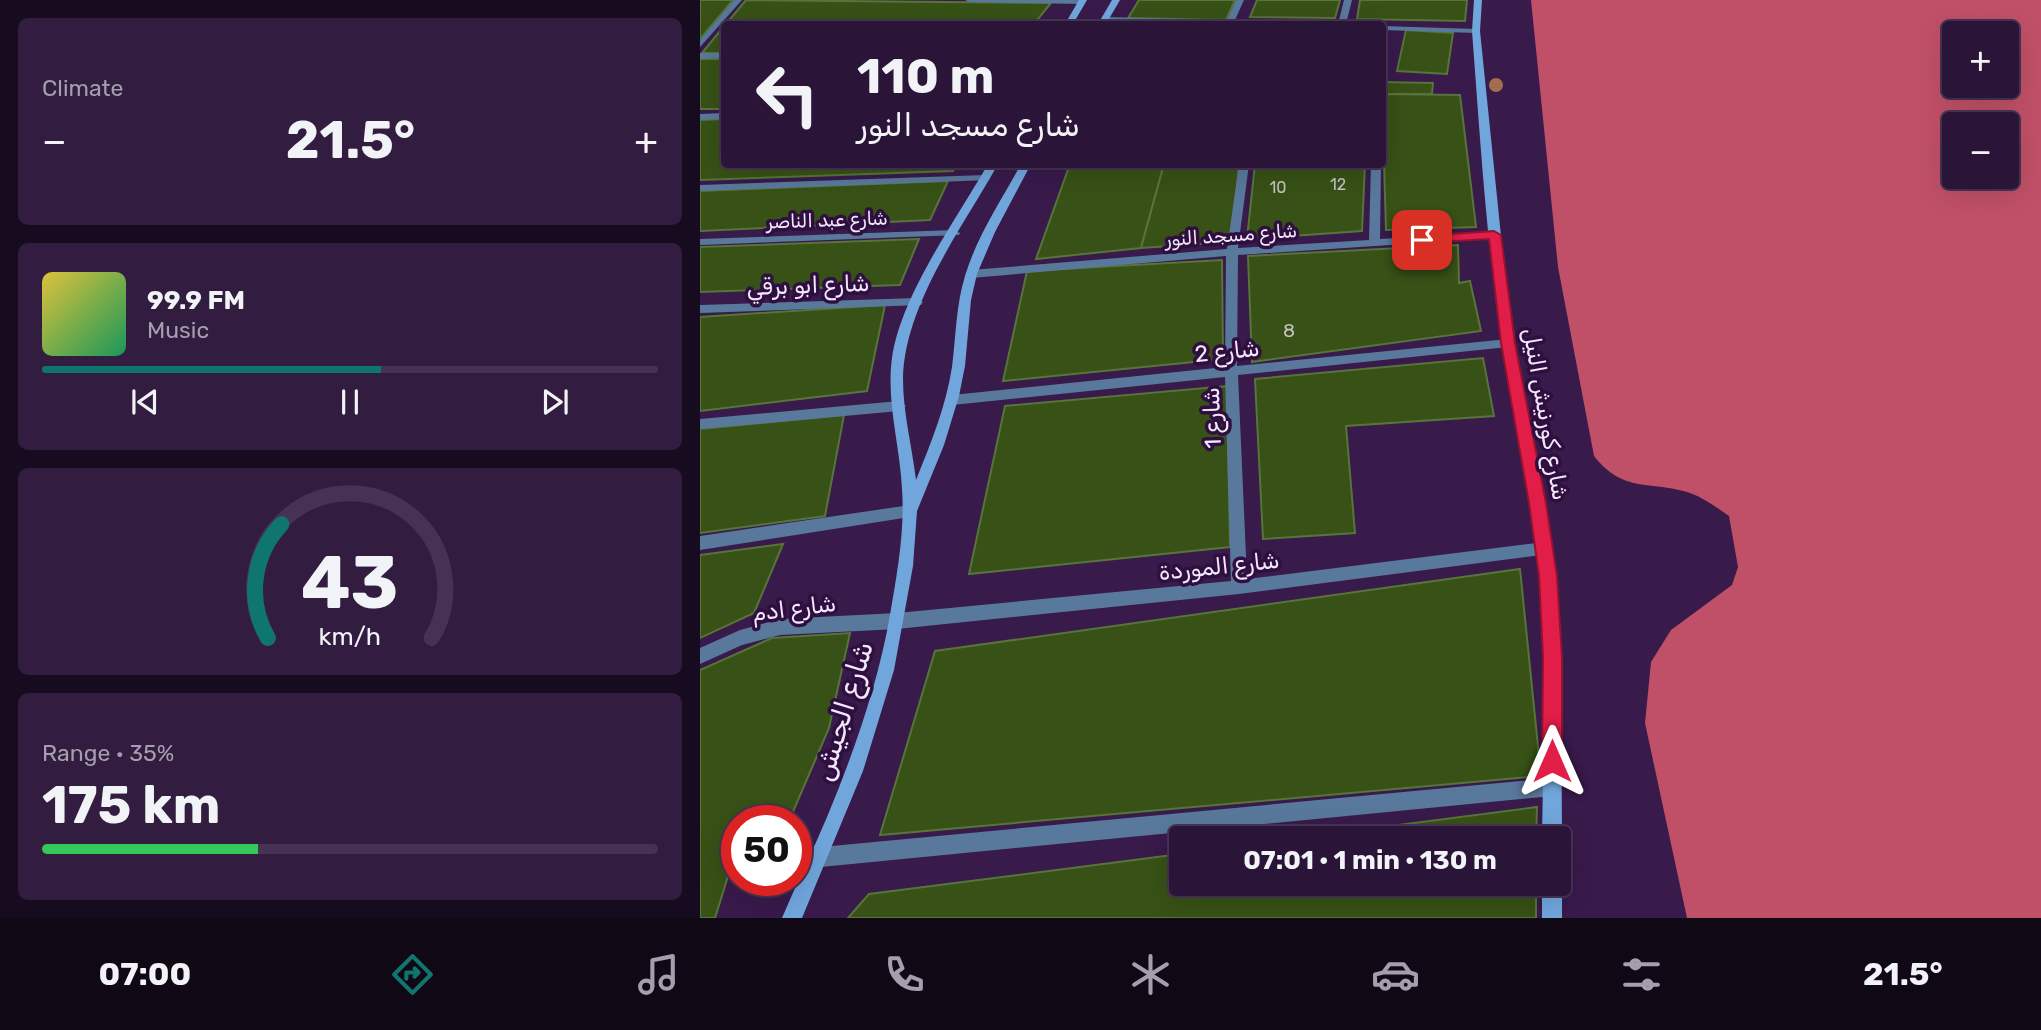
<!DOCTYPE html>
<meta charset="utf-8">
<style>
body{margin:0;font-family:Rubik,Cairo,sans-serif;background:#321d40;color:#f1f3f6;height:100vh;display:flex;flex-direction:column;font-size:26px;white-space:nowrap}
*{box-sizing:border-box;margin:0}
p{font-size:23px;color:#a59eae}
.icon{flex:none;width:38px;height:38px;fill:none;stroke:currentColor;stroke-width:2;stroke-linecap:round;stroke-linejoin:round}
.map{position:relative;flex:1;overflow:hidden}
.panel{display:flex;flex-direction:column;gap:18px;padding:18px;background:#170b1f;width:700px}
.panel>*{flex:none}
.hud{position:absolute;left:21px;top:21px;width:665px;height:147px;border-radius:7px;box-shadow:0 7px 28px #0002,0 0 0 2px #463353;background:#2a1438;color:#f1f3f6;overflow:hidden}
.fabs{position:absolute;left:1242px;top:21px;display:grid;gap:14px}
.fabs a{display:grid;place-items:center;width:77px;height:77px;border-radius:7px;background:#2a1438;box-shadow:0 7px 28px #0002,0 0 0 2px #463353;font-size:35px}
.speed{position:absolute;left:21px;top:805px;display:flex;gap:14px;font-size:35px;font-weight:700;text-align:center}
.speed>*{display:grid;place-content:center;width:91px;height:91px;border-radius:50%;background:#2a1438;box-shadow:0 7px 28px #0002,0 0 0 2px #463353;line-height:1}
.speed .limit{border:10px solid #d22;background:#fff;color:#111}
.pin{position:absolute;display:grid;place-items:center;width:60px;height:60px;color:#fff;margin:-30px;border-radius:14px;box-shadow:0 4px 10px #0006}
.me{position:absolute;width:77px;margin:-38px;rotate:0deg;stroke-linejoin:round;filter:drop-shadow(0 0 5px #0008)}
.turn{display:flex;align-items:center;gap:24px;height:147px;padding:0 21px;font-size:32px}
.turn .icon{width:91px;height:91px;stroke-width:2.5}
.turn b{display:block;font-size:49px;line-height:60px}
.big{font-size:52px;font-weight:700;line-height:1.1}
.panel .tile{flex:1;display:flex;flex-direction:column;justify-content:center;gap:10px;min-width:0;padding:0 24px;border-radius:10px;background:#321d40}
.panel .dial{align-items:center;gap:0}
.dial svg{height:182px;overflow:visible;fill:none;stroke:#463353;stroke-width:7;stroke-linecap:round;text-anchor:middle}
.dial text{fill:#f1f3f6;stroke:none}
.song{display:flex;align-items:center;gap:21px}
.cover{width:84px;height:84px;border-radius:10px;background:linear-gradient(135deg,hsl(50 70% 55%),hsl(150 70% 35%))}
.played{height:7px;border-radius:4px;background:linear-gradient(90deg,#0f766e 55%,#463353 55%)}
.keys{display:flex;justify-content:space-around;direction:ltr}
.heat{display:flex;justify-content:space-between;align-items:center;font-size:38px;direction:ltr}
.charge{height:10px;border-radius:5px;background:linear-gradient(90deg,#34c759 35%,#463353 0)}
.trip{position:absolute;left:469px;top:826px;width:402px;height:70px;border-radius:7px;background:#2a1438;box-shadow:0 7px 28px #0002,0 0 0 2px #463353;font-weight:700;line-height:70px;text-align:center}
.menu{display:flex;height:112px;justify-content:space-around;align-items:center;background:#110816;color:#a59eae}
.menu .icon{width:49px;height:49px}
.menu .on{color:#0f766e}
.menu b{font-size:32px;color:#f1f3f6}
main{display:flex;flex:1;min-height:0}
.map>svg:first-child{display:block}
.water{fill:#c05067;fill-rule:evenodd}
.building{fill:#375116;stroke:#58743a;stroke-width:2}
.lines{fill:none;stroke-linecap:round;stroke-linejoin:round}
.street{fill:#59799c;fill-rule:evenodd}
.secondary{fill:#71a6dd;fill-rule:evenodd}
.tree{fill:#a26c4d}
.route{fill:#e11d48;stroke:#92132f;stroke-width:2}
.labels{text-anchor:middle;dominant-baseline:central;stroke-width:7;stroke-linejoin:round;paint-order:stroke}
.far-number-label{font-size:16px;fill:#c4c2c2}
.far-street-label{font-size:19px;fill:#f3e8fb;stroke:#2e0f40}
.number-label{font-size:19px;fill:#c4c2c2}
.street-label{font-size:23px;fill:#f3e8fb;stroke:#2e0f40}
.near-street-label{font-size:28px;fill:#f3e8fb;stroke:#2e0f40}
</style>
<main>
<section class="panel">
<div class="tile"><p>Climate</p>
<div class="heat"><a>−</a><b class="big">21.5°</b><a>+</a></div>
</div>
<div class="tile">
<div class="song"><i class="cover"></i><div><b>99.9 FM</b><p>Music</p></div></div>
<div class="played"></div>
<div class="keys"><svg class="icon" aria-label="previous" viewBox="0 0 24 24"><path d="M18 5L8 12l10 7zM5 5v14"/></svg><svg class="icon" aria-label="pause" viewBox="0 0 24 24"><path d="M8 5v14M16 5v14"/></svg><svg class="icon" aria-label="next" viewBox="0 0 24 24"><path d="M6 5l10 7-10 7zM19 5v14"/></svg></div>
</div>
<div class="tile dial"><svg viewBox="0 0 100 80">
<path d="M14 69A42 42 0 1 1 86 69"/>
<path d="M14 69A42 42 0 0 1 20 19" stroke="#0f766e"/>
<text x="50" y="56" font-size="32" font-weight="700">43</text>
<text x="50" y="72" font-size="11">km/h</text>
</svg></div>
<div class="tile"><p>Range · 35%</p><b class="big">175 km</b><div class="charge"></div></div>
</section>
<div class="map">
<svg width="1341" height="918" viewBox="0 0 1341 918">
<rect width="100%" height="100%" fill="#381a4b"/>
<!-- water -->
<path class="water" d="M831,0H1341V918H987L945,723L951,662L971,630L1032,585L1038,567L1029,516C1016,507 1004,498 990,493C950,480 924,494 894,456L858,267ZM1255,33H1307V86H1255ZM1255,124H1307V177H1255Z"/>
<!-- building -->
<g class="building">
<polygon points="0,0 33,0 0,39"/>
<polygon points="46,0 351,3 334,24 26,24"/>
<polygon points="439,0 535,0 526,20 428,18"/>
<polygon points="557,0 640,0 635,18 550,17"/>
<polygon points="660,0 767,0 765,21 657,19"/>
<polygon points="24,26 24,53 2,53"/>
<polygon points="706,30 753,33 747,74 697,71"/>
<rect x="0" y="59" width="24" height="50"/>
<polygon points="682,82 733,83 732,94 682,94"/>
<polygon points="682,94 760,95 776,227 686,230"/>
<polygon points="24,119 24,164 257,164 253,171 0,180 0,120"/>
<polygon points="370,164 464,164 441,248 336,259"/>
<polygon points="464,164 539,164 532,242 441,248"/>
<polygon points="555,164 665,164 662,231 547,239"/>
<polygon points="248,181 230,220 0,231 0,191"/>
<polygon points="219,239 200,285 0,292 0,247"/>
<polygon points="758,245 759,283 770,281 781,331 552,362 548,256"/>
<polygon points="522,260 523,359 303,381 327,271"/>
<polygon points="185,305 167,391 0,411 0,317"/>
<polygon points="783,358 794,416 646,426 655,533 563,539 555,379"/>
<polygon points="527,386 530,547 269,574 305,406"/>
<polygon points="144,415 125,516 0,533 0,429"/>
<polygon points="83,544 54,613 0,638 0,555"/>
<polygon points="820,569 841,776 180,835 235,651"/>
<polygon points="150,633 129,728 89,821 37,821 37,847 15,918 0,918 0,670 72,638"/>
<polygon points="837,807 836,838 598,838"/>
<polygon points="481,854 481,884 836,884 836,918 148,918 169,894"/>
</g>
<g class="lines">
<!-- street -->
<g class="street">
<polygon points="34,0 42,0 0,47 0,40"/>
<polygon points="265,0 382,0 385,2 381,4 269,2"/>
<polygon points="536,0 544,0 535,20 578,22 582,24 405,21 401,19 405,17 527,20"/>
<polygon points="644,0 652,0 646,24 638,24"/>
<polygon points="682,26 776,29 780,31 776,33 682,30"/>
<polygon points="0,53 24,53 24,58 0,59"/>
<polygon points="24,113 24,119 0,120 0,114"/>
<polygon points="539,164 549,164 538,248 669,240 671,164 681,164 680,239 794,232 799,235 794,238 538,255 537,366 808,339 814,343 808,347 538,375 547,579 845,542 850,544 853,549 850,554 539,594 197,629 80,635 42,645 0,664 0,648 40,630 80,619 197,613 531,581 525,377 252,405 245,400 252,395 525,367 526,256 271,278 265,274 271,270 527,249"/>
<polygon points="285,175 290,178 289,180 0,191 0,185"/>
<polygon points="255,230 260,233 259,235 0,245 0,239"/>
<polygon points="217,298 223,302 221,305 0,313 0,305"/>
<polygon points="199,401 206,406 199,411 0,429 0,419"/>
<polygon points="210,505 215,507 217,511 215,515 210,517 0,550 0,536"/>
<polygon points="852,778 859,780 861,787 859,794 852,796 121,867 114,864 111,857 114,850 121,847"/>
</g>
<!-- secondary -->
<g class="secondary">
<polygon points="379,0 387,0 373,24 365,24"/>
<polygon points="412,0 420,0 406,24 398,24"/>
<path d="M774,0H782L780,31L808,304L848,519L856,578L861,675L862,838L859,844V838H842C843,751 848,664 840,578C833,499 813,421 802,343C786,239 780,135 772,31Z"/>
<path d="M288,164H298C263,227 204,305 203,379C203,413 212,446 216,480C231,443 246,406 252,367C256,336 256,305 265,276C277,236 301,201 321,164H331L295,232L277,274L271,300L265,366L259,396L244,445L217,511L213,566L194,670L163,771L102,918H82C96,884 113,851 127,817C154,752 178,684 190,615C197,574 205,531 202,489C200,445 186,402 192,358C201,295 256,220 288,164Z"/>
<polygon points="859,878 862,884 862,918 842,918 842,884 859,884"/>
</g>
</g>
<!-- trees -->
<circle class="tree" cx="796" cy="85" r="7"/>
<!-- route -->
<polygon class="route" points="794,231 801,235 815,343 846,503 857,576 862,658 862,761 859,768 852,771 845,768 842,761 843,658 839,576 829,503 801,343 789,239 722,243 716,240 722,236"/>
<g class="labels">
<!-- far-number labels -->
<g class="far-number-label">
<text x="638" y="184">12</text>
<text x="578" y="187">10</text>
</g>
<!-- far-street labels -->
<g class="far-street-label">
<text transform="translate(127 220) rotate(-2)">شارع عبد الناصر</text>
<text transform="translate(531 235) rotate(-4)">شارع مسجد النور</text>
</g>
<!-- number labels -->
<g class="number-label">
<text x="589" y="330">8</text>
</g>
<!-- street labels -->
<g class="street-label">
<text transform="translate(108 285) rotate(-2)">شارع ابو برقي</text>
<text transform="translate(527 351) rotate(-6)">شارع 2</text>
<text transform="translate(846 414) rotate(80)">شارع كورنيش النيل</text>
<text transform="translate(512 418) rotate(-92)">شارع 1</text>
<text transform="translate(519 566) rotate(-6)">شارع الموردة</text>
<text transform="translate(94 608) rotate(-7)">شارع ادم</text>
</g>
<!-- near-street labels -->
<g class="near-street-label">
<text transform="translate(143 711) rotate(-73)">شارع الجيش</text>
</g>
</g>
</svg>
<div class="fabs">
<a>+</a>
<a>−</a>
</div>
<div class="speed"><div class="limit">50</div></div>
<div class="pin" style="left:722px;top:240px;background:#d93025"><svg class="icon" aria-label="arrive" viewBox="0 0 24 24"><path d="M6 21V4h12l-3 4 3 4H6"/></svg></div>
<svg class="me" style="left:852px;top:761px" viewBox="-20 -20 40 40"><path d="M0-17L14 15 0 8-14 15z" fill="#e11d48" stroke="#fff" stroke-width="4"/></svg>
<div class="trip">07:01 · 1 min · 130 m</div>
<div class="hud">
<div class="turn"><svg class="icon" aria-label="left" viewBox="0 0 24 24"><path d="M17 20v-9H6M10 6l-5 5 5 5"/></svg><div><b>110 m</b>شارع مسجد النور</div></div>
</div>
</div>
</main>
<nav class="menu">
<b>07:00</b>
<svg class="icon on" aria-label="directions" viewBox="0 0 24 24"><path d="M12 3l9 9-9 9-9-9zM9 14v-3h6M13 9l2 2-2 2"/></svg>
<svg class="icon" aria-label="music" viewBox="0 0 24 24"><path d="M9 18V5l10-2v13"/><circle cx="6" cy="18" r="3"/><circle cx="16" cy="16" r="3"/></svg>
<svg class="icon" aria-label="phone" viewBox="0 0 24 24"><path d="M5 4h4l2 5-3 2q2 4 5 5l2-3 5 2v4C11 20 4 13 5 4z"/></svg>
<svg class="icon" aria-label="climate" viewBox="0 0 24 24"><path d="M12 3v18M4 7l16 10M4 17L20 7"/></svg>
<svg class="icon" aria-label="car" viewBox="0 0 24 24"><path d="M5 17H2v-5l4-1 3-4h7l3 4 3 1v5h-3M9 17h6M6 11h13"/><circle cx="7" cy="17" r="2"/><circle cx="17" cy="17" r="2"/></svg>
<svg class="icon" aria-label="filters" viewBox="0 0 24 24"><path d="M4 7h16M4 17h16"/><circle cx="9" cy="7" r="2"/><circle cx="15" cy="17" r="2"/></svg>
<b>21.5°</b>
</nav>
